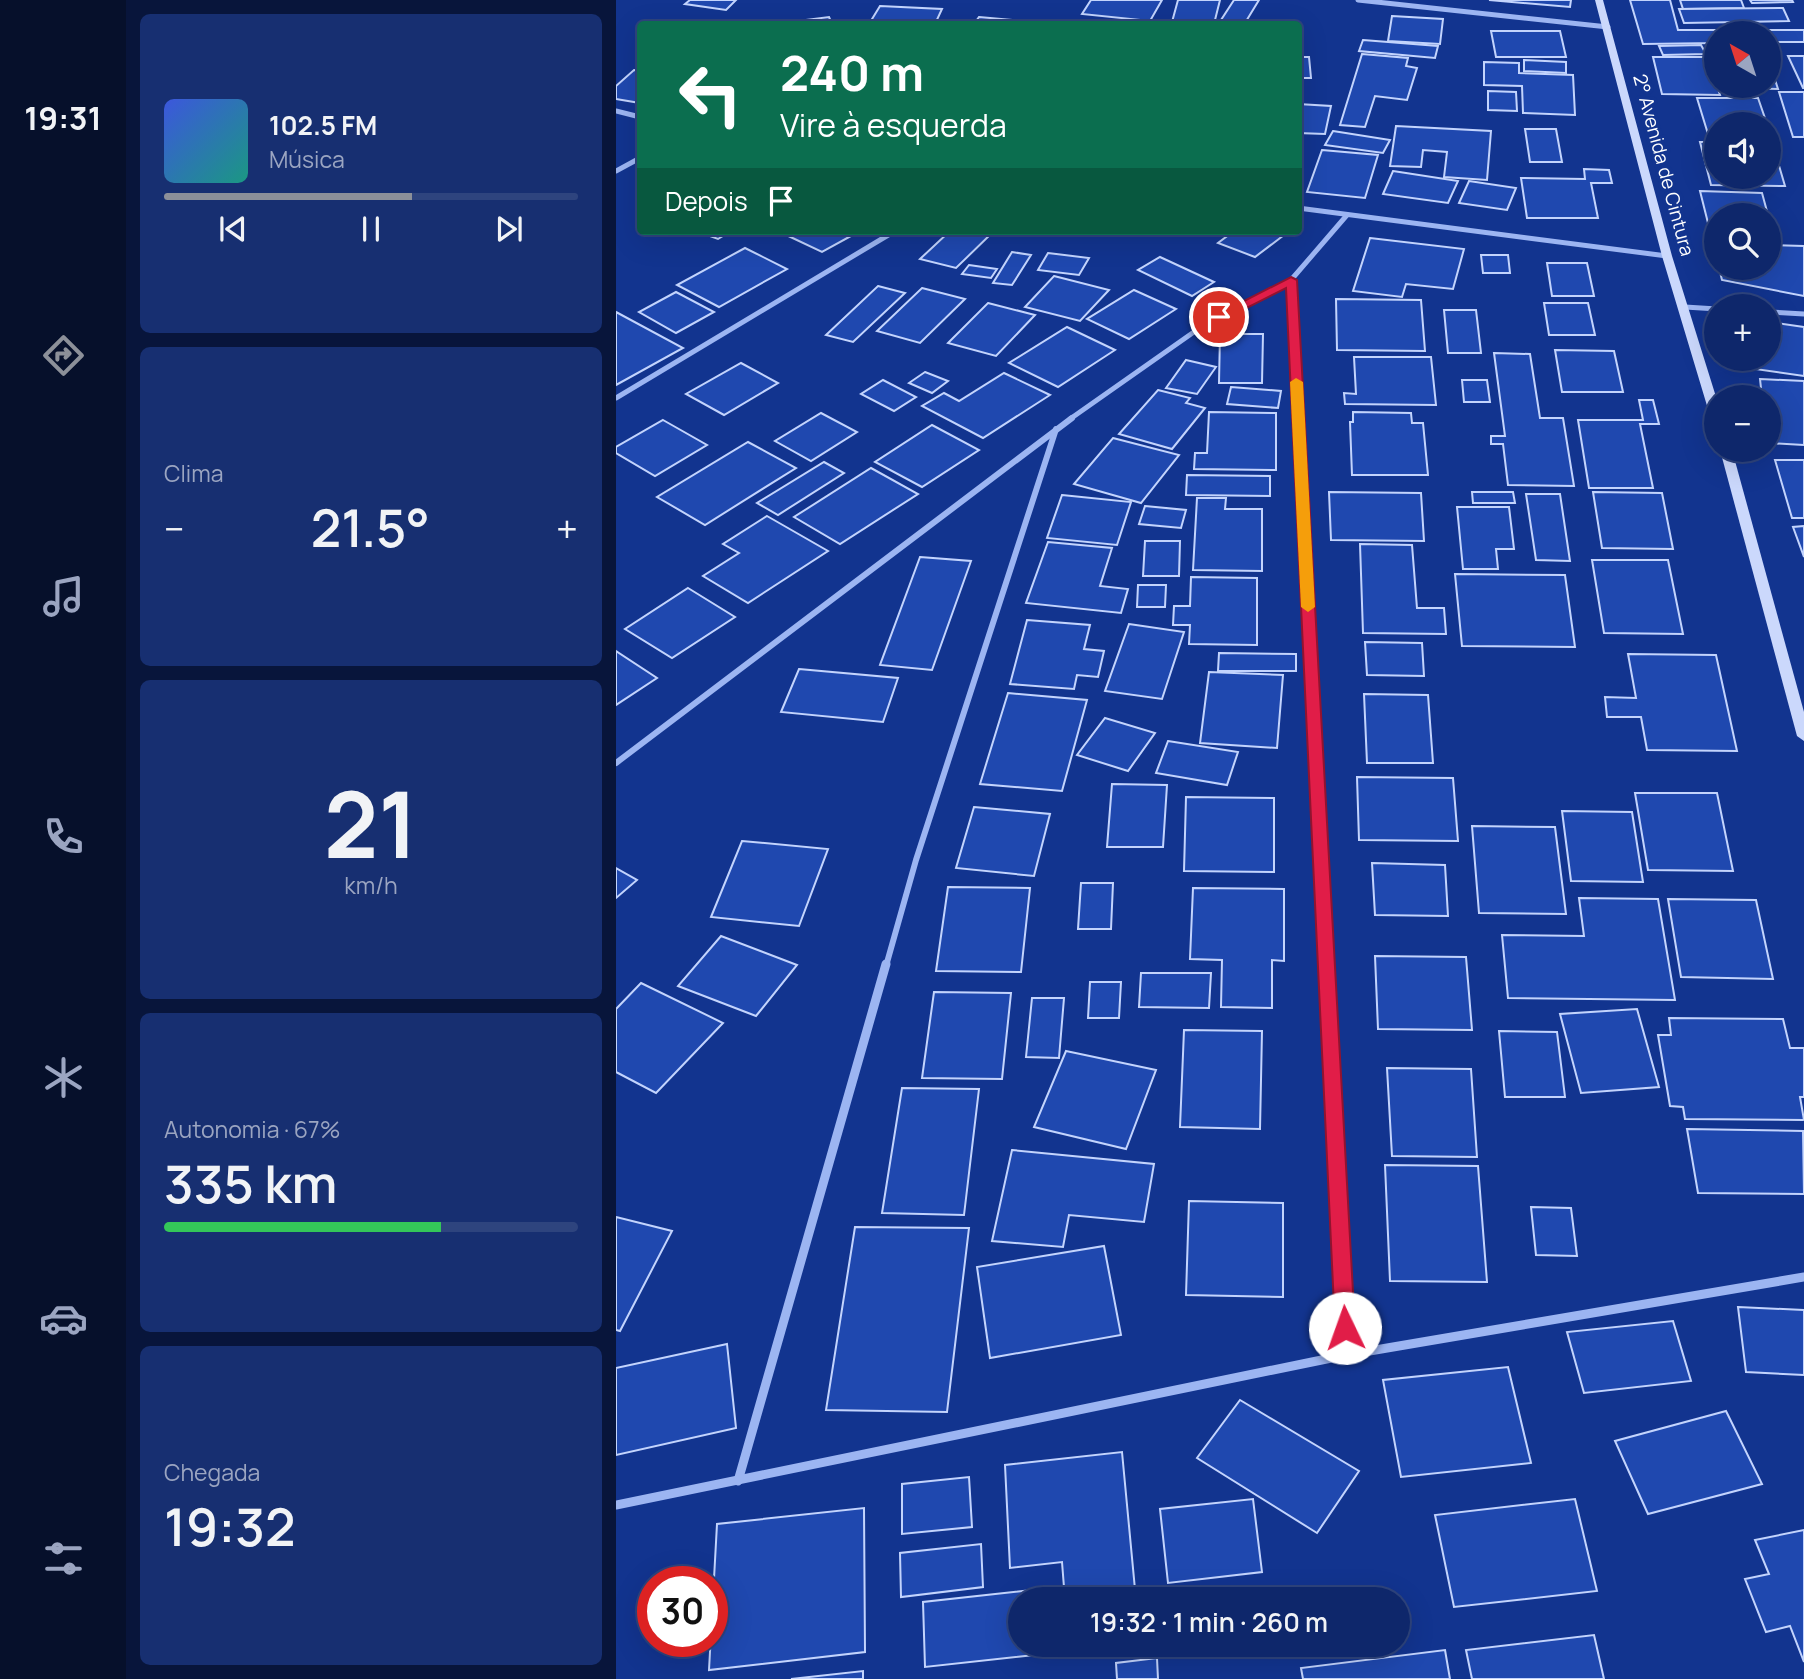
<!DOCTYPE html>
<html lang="pt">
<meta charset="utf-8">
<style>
body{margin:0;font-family:Manrope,sans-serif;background:#172f71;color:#f1f3f6;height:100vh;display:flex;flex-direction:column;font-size:26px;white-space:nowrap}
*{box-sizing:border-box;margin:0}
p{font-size:23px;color:#9ba5c1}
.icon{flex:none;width:38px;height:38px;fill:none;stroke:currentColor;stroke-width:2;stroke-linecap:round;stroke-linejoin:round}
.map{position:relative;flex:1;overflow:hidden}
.sheet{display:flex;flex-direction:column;gap:14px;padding:14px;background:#08153b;width:490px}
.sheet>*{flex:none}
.banner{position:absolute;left:21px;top:21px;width:665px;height:214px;border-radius:7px;box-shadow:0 7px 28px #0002,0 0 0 2px #2e447e;background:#0b6e4f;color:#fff;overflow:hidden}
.needle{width:46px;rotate:321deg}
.fabs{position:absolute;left:1088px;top:21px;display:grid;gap:14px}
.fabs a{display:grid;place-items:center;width:77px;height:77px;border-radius:50%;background:#0e276b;box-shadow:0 7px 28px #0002,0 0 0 2px #2e447e;font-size:35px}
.speed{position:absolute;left:21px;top:1566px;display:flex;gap:14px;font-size:35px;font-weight:700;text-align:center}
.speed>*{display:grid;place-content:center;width:91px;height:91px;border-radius:50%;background:#0e276b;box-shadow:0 7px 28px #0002,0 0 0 2px #2e447e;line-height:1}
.speed .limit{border:10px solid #d22;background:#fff;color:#111}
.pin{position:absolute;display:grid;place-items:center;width:60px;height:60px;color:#fff;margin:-30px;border:4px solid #fff;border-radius:50%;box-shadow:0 2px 7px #0007}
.me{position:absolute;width:77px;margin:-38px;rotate:357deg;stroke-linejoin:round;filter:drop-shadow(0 0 5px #0008)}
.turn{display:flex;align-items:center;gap:24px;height:147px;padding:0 28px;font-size:32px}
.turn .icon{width:91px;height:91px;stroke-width:2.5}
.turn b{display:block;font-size:49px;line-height:60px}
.then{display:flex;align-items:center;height:66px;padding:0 28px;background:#0003;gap:14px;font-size:26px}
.big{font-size:52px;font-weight:600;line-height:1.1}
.sheet .card{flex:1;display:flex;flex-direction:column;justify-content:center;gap:10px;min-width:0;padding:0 24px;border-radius:10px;background:#172f71}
.sheet .dial{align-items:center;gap:0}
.dial b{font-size:91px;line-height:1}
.song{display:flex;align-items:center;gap:21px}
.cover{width:84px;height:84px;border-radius:10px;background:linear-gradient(135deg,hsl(230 70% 55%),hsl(170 70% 35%))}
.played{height:7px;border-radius:4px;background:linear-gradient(90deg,#8c9099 60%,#2e447e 60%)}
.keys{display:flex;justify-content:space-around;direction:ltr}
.heat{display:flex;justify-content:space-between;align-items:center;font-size:38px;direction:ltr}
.charge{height:10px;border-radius:5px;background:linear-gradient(90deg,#34c759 67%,#2e447e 0)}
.trip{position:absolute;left:392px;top:1587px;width:402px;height:70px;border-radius:35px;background:#0e276b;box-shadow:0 7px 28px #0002,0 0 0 2px #2e447e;font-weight:600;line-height:70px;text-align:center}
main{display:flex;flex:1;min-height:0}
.dock{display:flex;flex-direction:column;width:126px;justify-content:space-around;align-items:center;background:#06102b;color:#9ba5c1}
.dock .icon{width:49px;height:49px}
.dock .on{color:#8c9099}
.dock b{font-size:32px;color:#f1f3f6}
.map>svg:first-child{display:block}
.building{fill:#1f48af;stroke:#c3d4fd;stroke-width:2}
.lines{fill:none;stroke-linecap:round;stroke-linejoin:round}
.street-far2{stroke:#9cb5f2;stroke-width:5}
.street-far1{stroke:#9cb5f2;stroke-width:6}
.street{stroke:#9cb5f2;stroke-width:9}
.secondary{fill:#cbd8fc;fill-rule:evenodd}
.route{fill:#e11d48;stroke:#92132f;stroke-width:2}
.slow{fill:#f59e0b}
.labels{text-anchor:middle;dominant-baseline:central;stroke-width:7;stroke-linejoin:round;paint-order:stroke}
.far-street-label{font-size:19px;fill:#fff;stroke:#12348f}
</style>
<main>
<nav class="dock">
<b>19:31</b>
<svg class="icon on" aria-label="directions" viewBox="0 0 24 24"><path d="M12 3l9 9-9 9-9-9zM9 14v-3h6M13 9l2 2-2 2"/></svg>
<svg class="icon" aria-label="music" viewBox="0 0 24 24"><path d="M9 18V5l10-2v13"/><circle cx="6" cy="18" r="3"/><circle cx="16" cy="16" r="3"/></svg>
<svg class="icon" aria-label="phone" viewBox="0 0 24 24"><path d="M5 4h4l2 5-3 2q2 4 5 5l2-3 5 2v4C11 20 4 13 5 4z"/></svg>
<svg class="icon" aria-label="climate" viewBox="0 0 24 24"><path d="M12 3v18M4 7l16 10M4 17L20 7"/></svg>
<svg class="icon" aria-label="car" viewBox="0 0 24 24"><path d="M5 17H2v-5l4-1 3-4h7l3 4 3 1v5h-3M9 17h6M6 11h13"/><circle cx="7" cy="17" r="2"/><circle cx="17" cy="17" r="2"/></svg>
<svg class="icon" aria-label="filters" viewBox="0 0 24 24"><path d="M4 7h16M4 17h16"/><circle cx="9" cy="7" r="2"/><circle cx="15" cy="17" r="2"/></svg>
</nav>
<section class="sheet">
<div class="card">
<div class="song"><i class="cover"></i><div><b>102.5 FM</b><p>Música</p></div></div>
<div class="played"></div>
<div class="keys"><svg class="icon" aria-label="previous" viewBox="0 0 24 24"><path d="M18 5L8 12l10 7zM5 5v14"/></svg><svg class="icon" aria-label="pause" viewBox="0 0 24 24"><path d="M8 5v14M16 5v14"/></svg><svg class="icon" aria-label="next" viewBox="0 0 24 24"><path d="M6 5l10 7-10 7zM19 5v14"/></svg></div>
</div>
<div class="card"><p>Clima</p>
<div class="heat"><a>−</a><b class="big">21.5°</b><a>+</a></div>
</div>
<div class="card dial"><b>21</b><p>km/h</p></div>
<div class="card"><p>Autonomia · 67%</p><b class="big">335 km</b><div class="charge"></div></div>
<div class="card"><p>Chegada</p><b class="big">19:32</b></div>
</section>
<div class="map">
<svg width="1188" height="1679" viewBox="0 0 1188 1679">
<rect width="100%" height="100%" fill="#12348f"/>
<!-- building -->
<g class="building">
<polygon points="74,0 120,0 110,10 69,4"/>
<polygon points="475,0 546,0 534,21 466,14"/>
<polygon points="562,0 604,0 598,24 556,22"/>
<polygon points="618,0 643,0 629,23 605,20"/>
<polygon points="873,0 955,0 954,7"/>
<polygon points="1014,0 1054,0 1062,30 1188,30 1188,42 1153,42 1153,33 1101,33 1101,43 1027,44"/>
<polygon points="1064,0 1125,0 1128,8 1067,9"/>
<polygon points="1134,0 1176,0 1177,2 1136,3"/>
<polygon points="264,6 326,9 319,24 253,24"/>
<polygon points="1167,8 1173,21 1068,23 1063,9"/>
<polygon points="776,16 827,19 824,44 772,41"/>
<polygon points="213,17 216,24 158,24"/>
<polygon points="363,17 419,22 417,24 358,24"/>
<polygon points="875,31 944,31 950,57 880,57"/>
<polygon points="747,40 822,46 819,58 743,51"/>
<polygon points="1085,45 1090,54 1047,55 1043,46"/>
<polygon points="746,54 792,58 790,66 801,68 791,100 759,96 749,127 724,125"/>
<polygon points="1172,56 1188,56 1188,88 1187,88"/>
<polygon points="682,57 693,57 695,78 682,78"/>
<polygon points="1037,57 1092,57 1104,95 1046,94"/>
<polygon points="908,60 950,62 950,73 908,71"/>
<polygon points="1153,61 1162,89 1124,88 1123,86 1153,86"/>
<polygon points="868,62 903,63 903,73 957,75 959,115 907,113 906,86 868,85"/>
<polygon points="18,70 24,71 24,103 0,99 0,86"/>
<polygon points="872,91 900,92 901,111 872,110"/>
<polygon points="1163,92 1188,92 1188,137 1177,137"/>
<polygon points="1081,98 1142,98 1151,124 1101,124 1101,134 1092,134"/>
<polygon points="682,104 715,106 709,134 682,133"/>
<polygon points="780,126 875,131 871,180 828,177 831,152 807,150 805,167 774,166"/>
<polygon points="909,129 940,129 946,162 914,162"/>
<polygon points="717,131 774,140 767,153 709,145"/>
<polygon points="1084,142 1101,142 1101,177 1153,177 1153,142 1156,142 1169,186 1095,185"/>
<polygon points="706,150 762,155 749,198 691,192"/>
<polygon points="968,169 993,170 996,183 975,183 982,218 911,218 905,178 969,179"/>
<polygon points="777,171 842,181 832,203 767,194"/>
<polygon points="853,181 900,188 891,210 843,203"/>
<polygon points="1084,191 1146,193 1152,215 1101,215 1101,244 1097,243"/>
<polygon points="80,231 115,231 102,239"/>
<polygon points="169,231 244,231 206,252 166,233"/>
<polygon points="334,231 378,231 340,268 304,259"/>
<polygon points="618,231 670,231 672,232 639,257 602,243"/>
<polygon points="754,238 848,249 837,289 790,284 786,297 737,291"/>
<polygon points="1153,245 1188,246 1188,296 1106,280 1103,268 1153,268"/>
<polygon points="129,248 171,269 103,307 61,285"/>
<polygon points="396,252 415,255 396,285 377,283"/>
<polygon points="432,253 473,258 463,275 422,270"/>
<polygon points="865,255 892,255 894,273 867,273"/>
<polygon points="544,257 598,282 576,296 522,270"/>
<polygon points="931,263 971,263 978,296 936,296"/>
<polygon points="353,265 381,269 375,278 346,274"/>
<polygon points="438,276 493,290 464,321 409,307"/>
<polygon points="262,286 289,293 237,342 210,335"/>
<polygon points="306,288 349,299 304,343 261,331"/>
<polygon points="518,290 560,309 513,339 471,319"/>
<polygon points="60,292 98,312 60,333 23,312"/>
<polygon points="720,299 805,300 809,351 721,350"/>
<polygon points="372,303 419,315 380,356 332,343"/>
<polygon points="928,303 972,303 979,335 933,335"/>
<polygon points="828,310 860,310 865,353 832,353"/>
<polygon points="0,312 67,348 0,385"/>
<polygon points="1153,322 1188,327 1188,376 1139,369 1140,359 1153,359"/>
<polygon points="451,327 499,350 442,387 393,363"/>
<polygon points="604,334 647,334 646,383 603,383"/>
<polygon points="939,350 998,351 1007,392 946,392"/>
<polygon points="878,353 914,354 924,418 947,418 958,486 892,485 887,444 875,444 875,436 889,436"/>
<polygon points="738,357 815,357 820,405 729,404 728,393 740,394"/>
<polygon points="570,360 600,367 581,394 550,388"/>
<polygon points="125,363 162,383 108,415 70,394"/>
<polygon points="309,372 332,381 316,393 293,383"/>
<polygon points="388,373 434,395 367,438 306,406 328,393 343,401"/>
<polygon points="1144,379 1188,381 1188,445 1153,443 1153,397 1146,397"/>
<polygon points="267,380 300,397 278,411 245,394"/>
<polygon points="846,380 871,380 874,402 848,402"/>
<polygon points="615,387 665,391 662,408 611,404"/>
<polygon points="542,390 574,398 570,403 589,408 556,449 503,434"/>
<polygon points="1023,400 1037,400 1043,424 1024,424 1037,488 973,488 962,420 1027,420"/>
<polygon points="593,412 660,413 660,470 578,469 579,453 591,453"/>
<polygon points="737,412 795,413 796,423 807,423 812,475 736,475 734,422 737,422"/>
<polygon points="205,413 241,432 195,461 159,441"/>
<polygon points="47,420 91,445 39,476 0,453 0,447"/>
<polygon points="316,425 363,450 306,487 259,462"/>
<polygon points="497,438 563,455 525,503 458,484"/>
<polygon points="132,442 180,468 89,525 41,497"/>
<polygon points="1159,460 1188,460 1188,518 1176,518"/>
<polygon points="208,462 228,473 162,515 141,503"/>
<polygon points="255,468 302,494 224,544 178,517"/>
<polygon points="571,475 654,476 654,496 570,495"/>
<polygon points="713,492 805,493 808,541 715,540"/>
<polygon points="856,492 897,492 899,503 857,503"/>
<polygon points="977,492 1046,493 1057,549 986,548"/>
<polygon points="910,494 944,494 954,561 920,560"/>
<polygon points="446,495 515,502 501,545 431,538"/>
<polygon points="581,498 610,498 609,509 646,509 646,571 577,570"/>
<polygon points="529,506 570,510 565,528 523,524"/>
<polygon points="841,507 893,507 898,549 880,549 882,569 847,569"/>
<polygon points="151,516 212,551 132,603 87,576 123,553 107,544"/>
<polygon points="1188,526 1188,557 1177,527"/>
<polygon points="529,541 564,541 563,576 527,576"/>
<polygon points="432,542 496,548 484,586 512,589 505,613 410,603"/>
<polygon points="744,544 796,545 801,608 828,608 830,634 747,633"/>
<polygon points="304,557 355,561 316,670 264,665"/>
<polygon points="976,560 1052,560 1067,634 988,633"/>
<polygon points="839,574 949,575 959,647 846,646"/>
<polygon points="575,577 641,578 641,645 573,644 574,625 557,625 558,606 574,606"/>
<polygon points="522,585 550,585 549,607 521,607"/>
<polygon points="72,588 119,617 56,658 9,629"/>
<polygon points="411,620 474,625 468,649 488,651 482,677 461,675 458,689 394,684"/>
<polygon points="513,624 568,632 546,699 489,691"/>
<polygon points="749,642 806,643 808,676 751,675"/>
<polygon points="0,651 41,678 0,705"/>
<polygon points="603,653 680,654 680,671 602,671"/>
<polygon points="1012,654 1100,655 1121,751 1031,750 1025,717 991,717 989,697 1020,698"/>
<polygon points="183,669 282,678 267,722 165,712"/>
<polygon points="593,672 667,675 661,748 584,743"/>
<polygon points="392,693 471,700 446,791 364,784"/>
<polygon points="748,694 812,695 817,763 751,763"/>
<polygon points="489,718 539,733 512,771 461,755"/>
<polygon points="552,741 622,752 611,785 540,773"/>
<polygon points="741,777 837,778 842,841 743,840"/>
<polygon points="496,784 551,785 547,847 491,847"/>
<polygon points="1019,793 1101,793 1117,871 1032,870"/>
<polygon points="570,797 658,798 658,872 568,871"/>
<polygon points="358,807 434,814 418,876 340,868"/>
<polygon points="946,811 1016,812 1027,882 955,881"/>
<polygon points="856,826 939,827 950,914 863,913"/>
<polygon points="126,841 212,849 183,926 95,917"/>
<polygon points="756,863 829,865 832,916 759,915"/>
<polygon points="0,868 21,880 0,898"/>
<polygon points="465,883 497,883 495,929 462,929"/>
<polygon points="332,887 414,888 405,972 320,971"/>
<polygon points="577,888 668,889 668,961 656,960 656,1008 605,1007 606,960 574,959"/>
<polygon points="963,898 1042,899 1059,1000 892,998 886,935 968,936"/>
<polygon points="1052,899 1140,900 1157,979 1065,977"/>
<polygon points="105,936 181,965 140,1016 62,986"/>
<polygon points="759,956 850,957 856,1030 762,1029"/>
<polygon points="525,973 595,973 593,1008 523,1007"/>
<polygon points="474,982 505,982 503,1018 472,1018"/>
<polygon points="25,983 107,1023 40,1093 0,1072 0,1009"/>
<polygon points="318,992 395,993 386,1079 306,1078"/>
<polygon points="416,998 448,998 443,1058 410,1057"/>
<polygon points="1021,1009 1043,1087 965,1093 944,1014"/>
<polygon points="1053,1018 1167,1019 1174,1048 1188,1048 1188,1097 1184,1097 1188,1120 1069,1119 1067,1107 1054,1106 1042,1035 1055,1035"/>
<polygon points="568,1030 646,1031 644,1129 564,1127"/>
<polygon points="883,1031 941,1032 949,1097 889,1097"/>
<polygon points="450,1051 540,1070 510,1149 418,1127"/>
<polygon points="771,1068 855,1069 861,1157 776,1156"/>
<polygon points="286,1088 363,1089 348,1215 266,1213"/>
<polygon points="1071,1129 1187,1131 1188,1194 1082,1193"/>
<polygon points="396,1150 538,1164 528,1222 453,1215 447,1247 376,1241"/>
<polygon points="769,1165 862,1166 871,1282 774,1281"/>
<polygon points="573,1201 667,1203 667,1297 570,1295"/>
<polygon points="915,1207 955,1208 961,1256 920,1255"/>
<polygon points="0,1217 56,1231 4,1331 0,1330"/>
<polygon points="239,1227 353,1228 331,1412 210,1410"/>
<polygon points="488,1246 505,1335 374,1358 361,1267"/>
<polygon points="1122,1307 1188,1310 1188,1375 1130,1372"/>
<polygon points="1057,1321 1075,1381 968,1393 951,1332"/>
<polygon points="111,1344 120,1428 0,1455 0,1368"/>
<polygon points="892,1367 915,1463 785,1477 767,1380"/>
<polygon points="624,1400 743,1471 701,1533 581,1458"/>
<polygon points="1110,1411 1146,1484 1032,1514 999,1441"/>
<polygon points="506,1452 520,1600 449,1600 446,1562 394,1568 389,1465"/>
<polygon points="353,1477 356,1527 286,1534 286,1484"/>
<polygon points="637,1499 646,1572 552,1583 544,1509"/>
<polygon points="959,1499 981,1591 838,1607 819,1515"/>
<polygon points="248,1508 249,1652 93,1670 101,1524"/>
<polygon points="1188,1530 1188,1662 1174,1626 1150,1632 1129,1579 1153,1574 1139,1540"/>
<polygon points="365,1544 367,1587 285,1597 284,1553"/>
<polygon points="424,1589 425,1600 404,1600 404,1645 427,1645 427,1654 309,1667 307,1602"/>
<polygon points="978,1635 988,1679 856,1679 850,1650"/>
<polygon points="829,1650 834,1679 687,1679 685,1668"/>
<polygon points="541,1658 542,1679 501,1679 500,1663"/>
<polygon points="247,1671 247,1679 175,1679"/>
</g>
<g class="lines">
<!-- street-far2 -->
<g class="street-far2">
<polyline points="742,0 992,27"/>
<polyline points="0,111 24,117"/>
<polyline points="0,171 24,158"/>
<polyline points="682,208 1051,256"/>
<polyline points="675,280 682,419"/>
<polyline points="1069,307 1101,309"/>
<polyline points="1153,312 1188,314"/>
<polyline points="0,398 279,231"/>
<polyline points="454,419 585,327 675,280 731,215"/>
</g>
<!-- street-far1 -->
<g class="street-far1">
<polyline points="682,418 710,966"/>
<polyline points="0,763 456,418"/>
<polyline points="270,966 300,860 440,429"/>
</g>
<!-- street -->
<g class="street">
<polyline points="710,964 730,1355"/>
<polyline points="122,1481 270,964"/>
<polyline points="0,1505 730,1355 1188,1277"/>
</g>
<!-- secondary -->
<g class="secondary">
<polygon points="979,0 987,0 1056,256 1101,400 1101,422 1095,419 1046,256"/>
<polygon points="1104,450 1116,450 1188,712 1188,741 1181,736"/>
</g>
</g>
<!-- route -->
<polygon class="route" points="675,277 681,280 739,1328 736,1334 729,1336 722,1334 719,1328 670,288 607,320 597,317"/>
<!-- slow -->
<polygon class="slow" points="680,378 687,382 699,607 692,612 685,607 674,382"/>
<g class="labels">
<!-- far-street labels -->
<g class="far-street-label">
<text transform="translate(1048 165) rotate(75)">2° Avenida de Cintura</text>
</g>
</g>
</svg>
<div class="fabs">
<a><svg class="needle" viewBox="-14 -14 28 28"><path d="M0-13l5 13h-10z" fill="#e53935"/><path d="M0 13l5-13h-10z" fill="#9ba5c1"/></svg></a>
<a><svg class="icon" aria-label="sound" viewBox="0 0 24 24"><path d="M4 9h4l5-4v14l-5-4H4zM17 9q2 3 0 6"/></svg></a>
<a><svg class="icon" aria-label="search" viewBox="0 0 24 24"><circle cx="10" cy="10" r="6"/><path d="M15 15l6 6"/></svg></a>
<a>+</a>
<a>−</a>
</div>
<div class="speed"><div class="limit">30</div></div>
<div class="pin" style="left:603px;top:317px;background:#d93025"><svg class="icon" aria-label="arrive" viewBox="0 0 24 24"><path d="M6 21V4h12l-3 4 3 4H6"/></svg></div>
<svg class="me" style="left:729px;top:1328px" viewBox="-20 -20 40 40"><circle r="19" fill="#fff"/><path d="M0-13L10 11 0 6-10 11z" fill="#e11d48"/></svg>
<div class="trip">19:32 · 1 min · 260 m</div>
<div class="banner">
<div class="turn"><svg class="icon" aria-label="left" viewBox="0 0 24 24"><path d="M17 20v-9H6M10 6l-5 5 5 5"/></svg><div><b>240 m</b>Vire à esquerda</div></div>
<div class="then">Depois<svg class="icon" aria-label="arrive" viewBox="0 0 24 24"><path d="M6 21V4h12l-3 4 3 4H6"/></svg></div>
</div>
</div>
</main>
